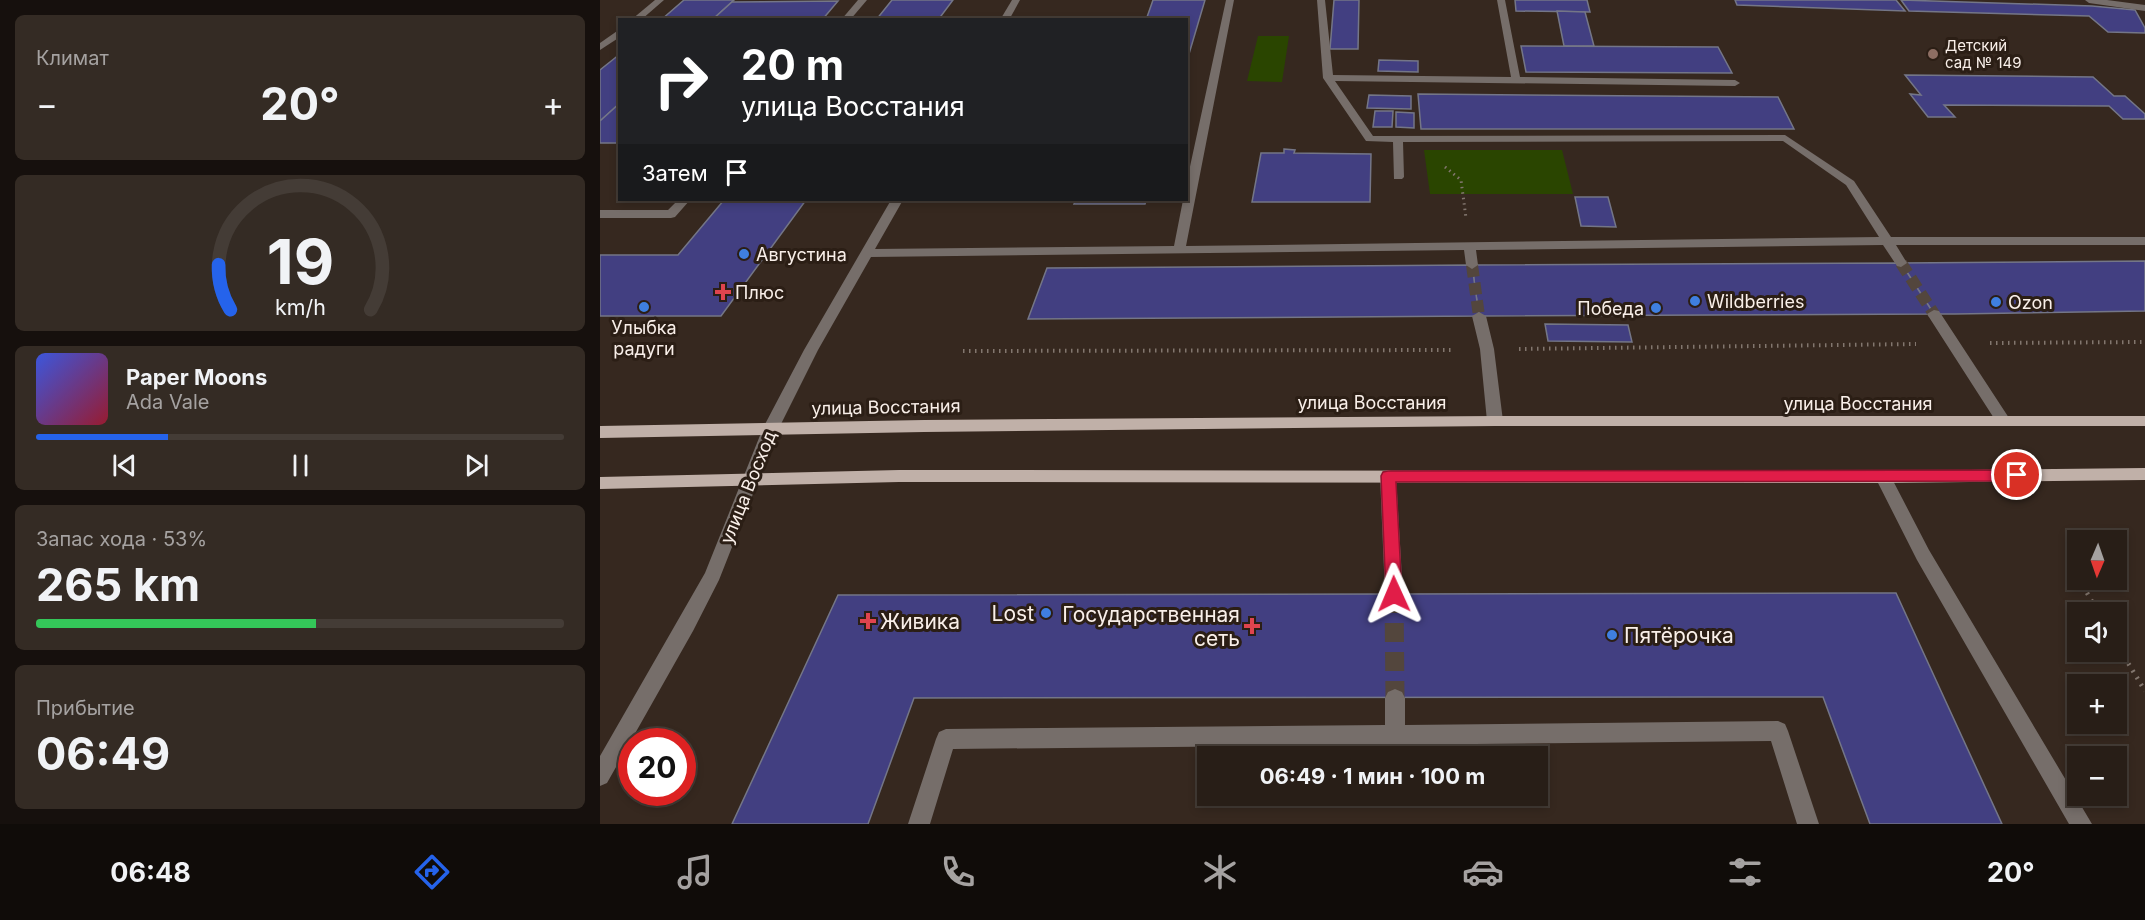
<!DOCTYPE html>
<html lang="ru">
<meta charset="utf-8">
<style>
body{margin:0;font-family:Inter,sans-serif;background:#342b24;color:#f1f3f6;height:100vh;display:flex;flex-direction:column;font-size:22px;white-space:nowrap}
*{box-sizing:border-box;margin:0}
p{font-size:20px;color:#a5a2a1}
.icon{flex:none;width:33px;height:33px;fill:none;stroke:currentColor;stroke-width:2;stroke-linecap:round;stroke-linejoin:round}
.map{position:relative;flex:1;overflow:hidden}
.drawer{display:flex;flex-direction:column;gap:15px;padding:15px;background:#16100d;width:600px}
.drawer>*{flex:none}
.guide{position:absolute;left:18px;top:18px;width:570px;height:183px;border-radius:0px;box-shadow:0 3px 9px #0003,0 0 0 2px #443c36;background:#202124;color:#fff;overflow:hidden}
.needle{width:39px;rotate:182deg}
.tools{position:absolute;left:1467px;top:530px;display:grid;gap:12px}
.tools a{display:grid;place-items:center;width:60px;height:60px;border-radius:0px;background:#281e17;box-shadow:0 3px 9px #0003,0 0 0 2px #443c36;font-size:30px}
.speed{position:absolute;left:18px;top:728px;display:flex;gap:12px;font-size:30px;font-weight:700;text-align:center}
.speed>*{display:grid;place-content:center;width:78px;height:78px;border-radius:50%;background:#281e17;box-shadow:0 3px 9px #0003,0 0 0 2px #443c36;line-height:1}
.speed .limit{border:9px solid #d22;background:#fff;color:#111}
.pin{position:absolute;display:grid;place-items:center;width:51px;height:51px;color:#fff;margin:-26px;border:3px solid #fff;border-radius:50%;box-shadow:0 2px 6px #0007}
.me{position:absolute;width:66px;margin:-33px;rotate:359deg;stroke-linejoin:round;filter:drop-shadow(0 0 4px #0008)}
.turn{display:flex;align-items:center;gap:21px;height:126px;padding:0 24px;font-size:27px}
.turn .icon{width:78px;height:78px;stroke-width:2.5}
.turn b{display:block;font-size:42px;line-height:51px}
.then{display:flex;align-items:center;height:57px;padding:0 24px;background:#0003;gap:12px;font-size:22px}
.big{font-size:45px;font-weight:700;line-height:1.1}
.drawer .card{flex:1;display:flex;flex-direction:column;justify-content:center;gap:9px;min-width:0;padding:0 21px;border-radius:9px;background:#342b24}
.drawer .dial{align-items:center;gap:0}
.dial svg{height:156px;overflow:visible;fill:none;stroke:#443c36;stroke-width:7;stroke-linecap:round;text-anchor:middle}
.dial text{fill:#f1f3f6;stroke:none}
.song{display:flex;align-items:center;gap:18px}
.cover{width:72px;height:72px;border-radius:9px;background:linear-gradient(135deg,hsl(230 70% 55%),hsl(350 70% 35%))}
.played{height:6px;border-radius:3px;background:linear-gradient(90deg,#2563eb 25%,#443c36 25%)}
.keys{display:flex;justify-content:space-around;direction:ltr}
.heat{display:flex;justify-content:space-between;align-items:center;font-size:33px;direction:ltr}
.charge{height:9px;border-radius:4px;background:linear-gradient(90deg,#34c759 53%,#443c36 0)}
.trip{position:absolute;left:597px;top:746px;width:351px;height:60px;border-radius:0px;background:#281e17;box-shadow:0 3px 9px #0003,0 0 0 2px #443c36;font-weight:700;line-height:60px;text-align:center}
.dock{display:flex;height:96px;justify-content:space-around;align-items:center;background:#100c09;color:#a5a2a1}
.dock .icon{width:42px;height:42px}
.dock .selected{color:#2563eb}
.dock b{font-size:27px;color:#f1f3f6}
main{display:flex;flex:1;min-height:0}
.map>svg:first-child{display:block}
.green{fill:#2a4500}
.building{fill:#423f81;stroke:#747687;stroke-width:1.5}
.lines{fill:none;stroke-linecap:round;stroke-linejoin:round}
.minor-tunnel-far1{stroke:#53463d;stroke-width:12;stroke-dasharray:12 6;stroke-linecap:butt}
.minor-tunnel{stroke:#53463d;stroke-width:19;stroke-dasharray:19 10;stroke-linecap:butt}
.path-far2{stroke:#82766e;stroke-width:3;stroke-dasharray:1.5 4;stroke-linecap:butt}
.path-far1{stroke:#82766e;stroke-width:4;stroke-dasharray:1.5 4.5;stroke-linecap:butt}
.path{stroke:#82766e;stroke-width:4.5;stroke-dasharray:2 6;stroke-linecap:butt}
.minor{fill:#766e6a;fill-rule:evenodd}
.major{fill:#c0b0a8;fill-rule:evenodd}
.route{fill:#e11d48;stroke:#92132f;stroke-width:1.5}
.education-dot{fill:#8d6e63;stroke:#2b1e15;stroke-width:2}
.shop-dot{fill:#3f7fe0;stroke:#2b1e15;stroke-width:2}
.health-dot{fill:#e0444e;stroke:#2b1e15;stroke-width:2}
.labels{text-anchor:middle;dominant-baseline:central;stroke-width:6;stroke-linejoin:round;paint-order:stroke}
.far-poi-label{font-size:15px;fill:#f9efe9;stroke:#2b1e15;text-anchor:start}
.poi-label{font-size:18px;fill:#f9efe9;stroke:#2b1e15;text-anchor:start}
.street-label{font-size:18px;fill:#f9efe9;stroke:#2b1e15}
.near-poi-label{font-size:21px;fill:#f9efe9;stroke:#2b1e15;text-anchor:end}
</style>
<main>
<section class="drawer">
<div class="card"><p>Климат</p>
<div class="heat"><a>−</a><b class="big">20°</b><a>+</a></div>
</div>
<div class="card dial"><svg viewBox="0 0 100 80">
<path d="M14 69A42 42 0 1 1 86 69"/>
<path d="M14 69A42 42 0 0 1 8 46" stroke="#2563eb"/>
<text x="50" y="56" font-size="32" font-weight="700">19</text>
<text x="50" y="72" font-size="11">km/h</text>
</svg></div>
<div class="card">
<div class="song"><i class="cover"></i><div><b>Paper Moons</b><p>Ada Vale</p></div></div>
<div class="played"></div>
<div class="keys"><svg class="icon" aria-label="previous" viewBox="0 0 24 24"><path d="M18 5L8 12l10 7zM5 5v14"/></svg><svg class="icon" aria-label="pause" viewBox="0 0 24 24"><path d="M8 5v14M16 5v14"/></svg><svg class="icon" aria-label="next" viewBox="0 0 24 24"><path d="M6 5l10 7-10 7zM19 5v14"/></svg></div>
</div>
<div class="card"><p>Запас хода · 53%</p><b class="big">265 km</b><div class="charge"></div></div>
<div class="card"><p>Прибытие</p><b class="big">06:49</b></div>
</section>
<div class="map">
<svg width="1545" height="824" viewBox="0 0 1545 824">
<rect width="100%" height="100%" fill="#36281f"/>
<!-- green -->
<g class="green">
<polygon points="658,36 689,36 682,82 647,81"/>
<polygon points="824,150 962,150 973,194 830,194"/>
</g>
<!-- building -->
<g class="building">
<polygon points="84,0 134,0 112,20 61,20"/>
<polygon points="292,0 353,0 338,20 276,20"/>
<polygon points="553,0 605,0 586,64 586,20 546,20"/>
<polygon points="734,0 759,0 758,49 730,49"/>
<polygon points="915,0 987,0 990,12 916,11"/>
<polygon points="1135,0 1296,0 1305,11 1137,5"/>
<polygon points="1301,0 1492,6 1535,10 1545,28 1545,33 1508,32 1489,16 1309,11"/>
<polygon points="238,1 222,20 112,20 132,2"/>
<polygon points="957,11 985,12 994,46 964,46"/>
<polygon points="921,46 1118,47 1132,73 926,72"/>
<polygon points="20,54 20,103 0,121 0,70"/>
<polygon points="779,60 818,61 818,72 778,71"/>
<polygon points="1305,75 1493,77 1514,96 1525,96 1545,114 1545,119 1523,119 1509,106 1344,105 1355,117 1328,117 1310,94 1321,95"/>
<polygon points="818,94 1178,97 1194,129 821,129"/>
<polygon points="769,95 811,96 811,109 767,108"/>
<polygon points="20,103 20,143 0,143 0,121"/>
<polygon points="775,111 793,111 792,127 773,127"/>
<polygon points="796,112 814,113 814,128 796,127"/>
<polygon points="684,149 695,150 694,153 771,154 770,202 652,202 661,153 684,153"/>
<polygon points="975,197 1008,197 1016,227 981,226"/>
<polygon points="124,200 206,200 121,316 0,316 0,255 78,255"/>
<polygon points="476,200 546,200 545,204 474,204"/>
<polygon points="1545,261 1545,311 1355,314 1334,314 1301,263"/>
<polygon points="1301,263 1334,314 879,316 872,265"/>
<polygon points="872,265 879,316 428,319 447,268"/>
<polygon points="945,324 1028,325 1032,342 948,341"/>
<polygon points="1259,593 1296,593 1402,824 1270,824 1223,697 1109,697 314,698 268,824 132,824 238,595"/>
</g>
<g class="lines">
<!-- minor-tunnel-far1 -->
<g class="minor-tunnel-far1">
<polyline points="1301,263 1334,314"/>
<polyline points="872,265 879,316"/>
</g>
<!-- minor-tunnel -->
<polyline class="minor-tunnel" points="794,594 795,698"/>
<!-- path-far2 -->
<polyline class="path-far2" points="845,167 861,180 866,218"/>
<!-- path-far1 -->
<g class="path-far1">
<polyline points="1390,343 1545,342"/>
<polyline points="919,349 1316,344"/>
<polyline points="363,351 854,350"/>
</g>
<!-- path -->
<g class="path">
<polyline points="1483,586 1498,612"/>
<polyline points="1516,643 1545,691"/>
</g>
<!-- minor -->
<g class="minor">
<polygon points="55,0 64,0 41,20 31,20"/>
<polygon points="258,0 267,0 250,20 241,20"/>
<polygon points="412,0 420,0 409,20 400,20"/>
<polygon points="626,0 634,0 586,246 1279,237 1246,185 1183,141 803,142 804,177 802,179 794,179 793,142 766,141 723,78 717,0 725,0 733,75 911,77 897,0 905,0 920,77 1135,80 1140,83 1135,86 735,81 773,136 1185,135 1254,181 1291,237 1545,237 1545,245 1296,245 1307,263 1301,267 1297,266 1283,245 876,250 878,265 872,269 866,265 864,250 271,257 218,350 179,428 119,580 93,631 7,783 0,786 0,756 105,573 163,428 204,350 291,200 303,200 275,249 574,246 583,200 586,200 586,185"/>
<polygon points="1485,0 1507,0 1545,5 1545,11 1489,3"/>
<polygon points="20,29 20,37 0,50 0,43"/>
<polygon points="78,200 90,200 75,217 71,218 0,218 0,210 68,210"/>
<polygon points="1334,310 1339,311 1409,418 1412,422 1409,426 1399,426 1327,314"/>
<polygon points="879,312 886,316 894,349 903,421 900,425 890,425 887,421 880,349 872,316"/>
<polygon points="788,470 794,472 796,476 803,594 800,599 794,602 788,599 785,594 780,476 782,472"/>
<polygon points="1283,471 1289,473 1329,550 1492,824 1469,824 1317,560 1275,477 1277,473"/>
<polygon points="795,689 802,692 805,698 805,725 1178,721 1185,724 1188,731 1219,824 1197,824 1171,741 353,749 330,824 308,824 336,739 339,732 346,729 785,725 785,698 788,692"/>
</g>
<!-- major -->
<g class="major">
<polygon points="895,416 1545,416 1545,426 895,426 324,432 0,438 0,426 324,420"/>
<polygon points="1545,468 1545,480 1283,483 299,482 0,489 0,477 299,470 1283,471"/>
</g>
</g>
<!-- route -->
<polygon class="route" points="1417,470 1422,471 1424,475 1422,479 1417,481 796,482 802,594 800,599 794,601 788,599 786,594 781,476 783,472 788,471"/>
<!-- markers -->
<circle class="education-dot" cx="1333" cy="54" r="6"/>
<g class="shop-dot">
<circle cx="144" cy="254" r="6"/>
<circle cx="1095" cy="301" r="6"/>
<circle cx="1396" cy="302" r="6"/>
<circle cx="44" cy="307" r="6"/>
<circle cx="1056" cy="308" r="6"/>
<circle cx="446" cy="613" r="6"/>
<circle cx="1012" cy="635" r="6"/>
</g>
<g class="health-dot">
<path d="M120 283h6v6h6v6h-6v6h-6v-6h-6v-6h6z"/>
<path d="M265 612h6v6h6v6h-6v6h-6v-6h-6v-6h6z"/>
<path d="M649 617h6v6h6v6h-6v6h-6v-6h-6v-6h6z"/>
</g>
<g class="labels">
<!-- far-poi labels -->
<g class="far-poi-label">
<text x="1345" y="45">Детский<tspan x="1345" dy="17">сад № 149</tspan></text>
</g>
<!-- poi labels -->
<g class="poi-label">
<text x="156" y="254">Августина</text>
<text x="135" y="292">Плюс</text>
<text x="1107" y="301">Wildberries</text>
<text x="1408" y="302">Ozon</text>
<text x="1044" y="308" text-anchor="end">Победа</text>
<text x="44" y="327" text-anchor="middle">Улыбка<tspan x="44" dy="21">радуги</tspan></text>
</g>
<!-- street labels -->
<g class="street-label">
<text x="772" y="402">улица Восстания</text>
<text x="1258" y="403">улица Восстания</text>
<text transform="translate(286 407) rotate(-1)">улица Восстания</text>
<text transform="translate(148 487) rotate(-68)">улица Восход</text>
</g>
<!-- near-poi labels -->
<g class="near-poi-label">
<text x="434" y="613">Lost</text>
<text x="640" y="614">Государственная<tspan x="640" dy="24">сеть</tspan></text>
<text x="280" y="621" text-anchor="start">Живика</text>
<text x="1024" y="635" text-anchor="start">Пятёрочка</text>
</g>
</g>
</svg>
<div class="tools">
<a><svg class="needle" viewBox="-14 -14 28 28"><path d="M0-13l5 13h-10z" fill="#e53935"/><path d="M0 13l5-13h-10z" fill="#a5a2a1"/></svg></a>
<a><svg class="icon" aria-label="sound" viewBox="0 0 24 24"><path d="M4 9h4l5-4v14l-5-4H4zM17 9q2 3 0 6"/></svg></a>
<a>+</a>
<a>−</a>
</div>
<div class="speed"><div class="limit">20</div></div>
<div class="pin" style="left:1417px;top:475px;background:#d93025"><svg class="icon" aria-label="arrive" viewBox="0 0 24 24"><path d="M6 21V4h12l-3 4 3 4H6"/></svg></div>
<svg class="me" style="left:794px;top:594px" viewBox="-20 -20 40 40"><path d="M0-17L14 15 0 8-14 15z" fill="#e11d48" stroke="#fff" stroke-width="4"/></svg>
<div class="trip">06:49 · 1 мин · 100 m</div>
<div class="guide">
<div class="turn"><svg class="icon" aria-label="right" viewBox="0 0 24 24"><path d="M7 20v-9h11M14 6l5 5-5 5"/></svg><div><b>20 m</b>улица Восстания</div></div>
<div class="then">Затем<svg class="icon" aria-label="arrive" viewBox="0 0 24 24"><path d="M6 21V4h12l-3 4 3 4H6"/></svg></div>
</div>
</div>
</main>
<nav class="dock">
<b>06:48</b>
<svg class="icon selected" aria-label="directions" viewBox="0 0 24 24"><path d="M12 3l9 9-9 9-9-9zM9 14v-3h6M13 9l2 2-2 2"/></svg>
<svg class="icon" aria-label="music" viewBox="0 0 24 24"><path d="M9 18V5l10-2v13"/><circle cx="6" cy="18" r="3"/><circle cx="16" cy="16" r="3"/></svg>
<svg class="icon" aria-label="phone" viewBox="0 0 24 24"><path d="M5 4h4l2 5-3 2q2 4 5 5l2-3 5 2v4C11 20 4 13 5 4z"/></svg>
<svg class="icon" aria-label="climate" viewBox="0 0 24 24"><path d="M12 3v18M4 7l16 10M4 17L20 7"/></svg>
<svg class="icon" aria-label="car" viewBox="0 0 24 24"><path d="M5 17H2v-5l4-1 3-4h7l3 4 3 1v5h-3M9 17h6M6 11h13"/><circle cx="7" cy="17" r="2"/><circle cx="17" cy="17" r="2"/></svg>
<svg class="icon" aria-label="filters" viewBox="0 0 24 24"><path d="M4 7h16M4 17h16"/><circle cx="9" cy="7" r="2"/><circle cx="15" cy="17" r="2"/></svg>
<b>20°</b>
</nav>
